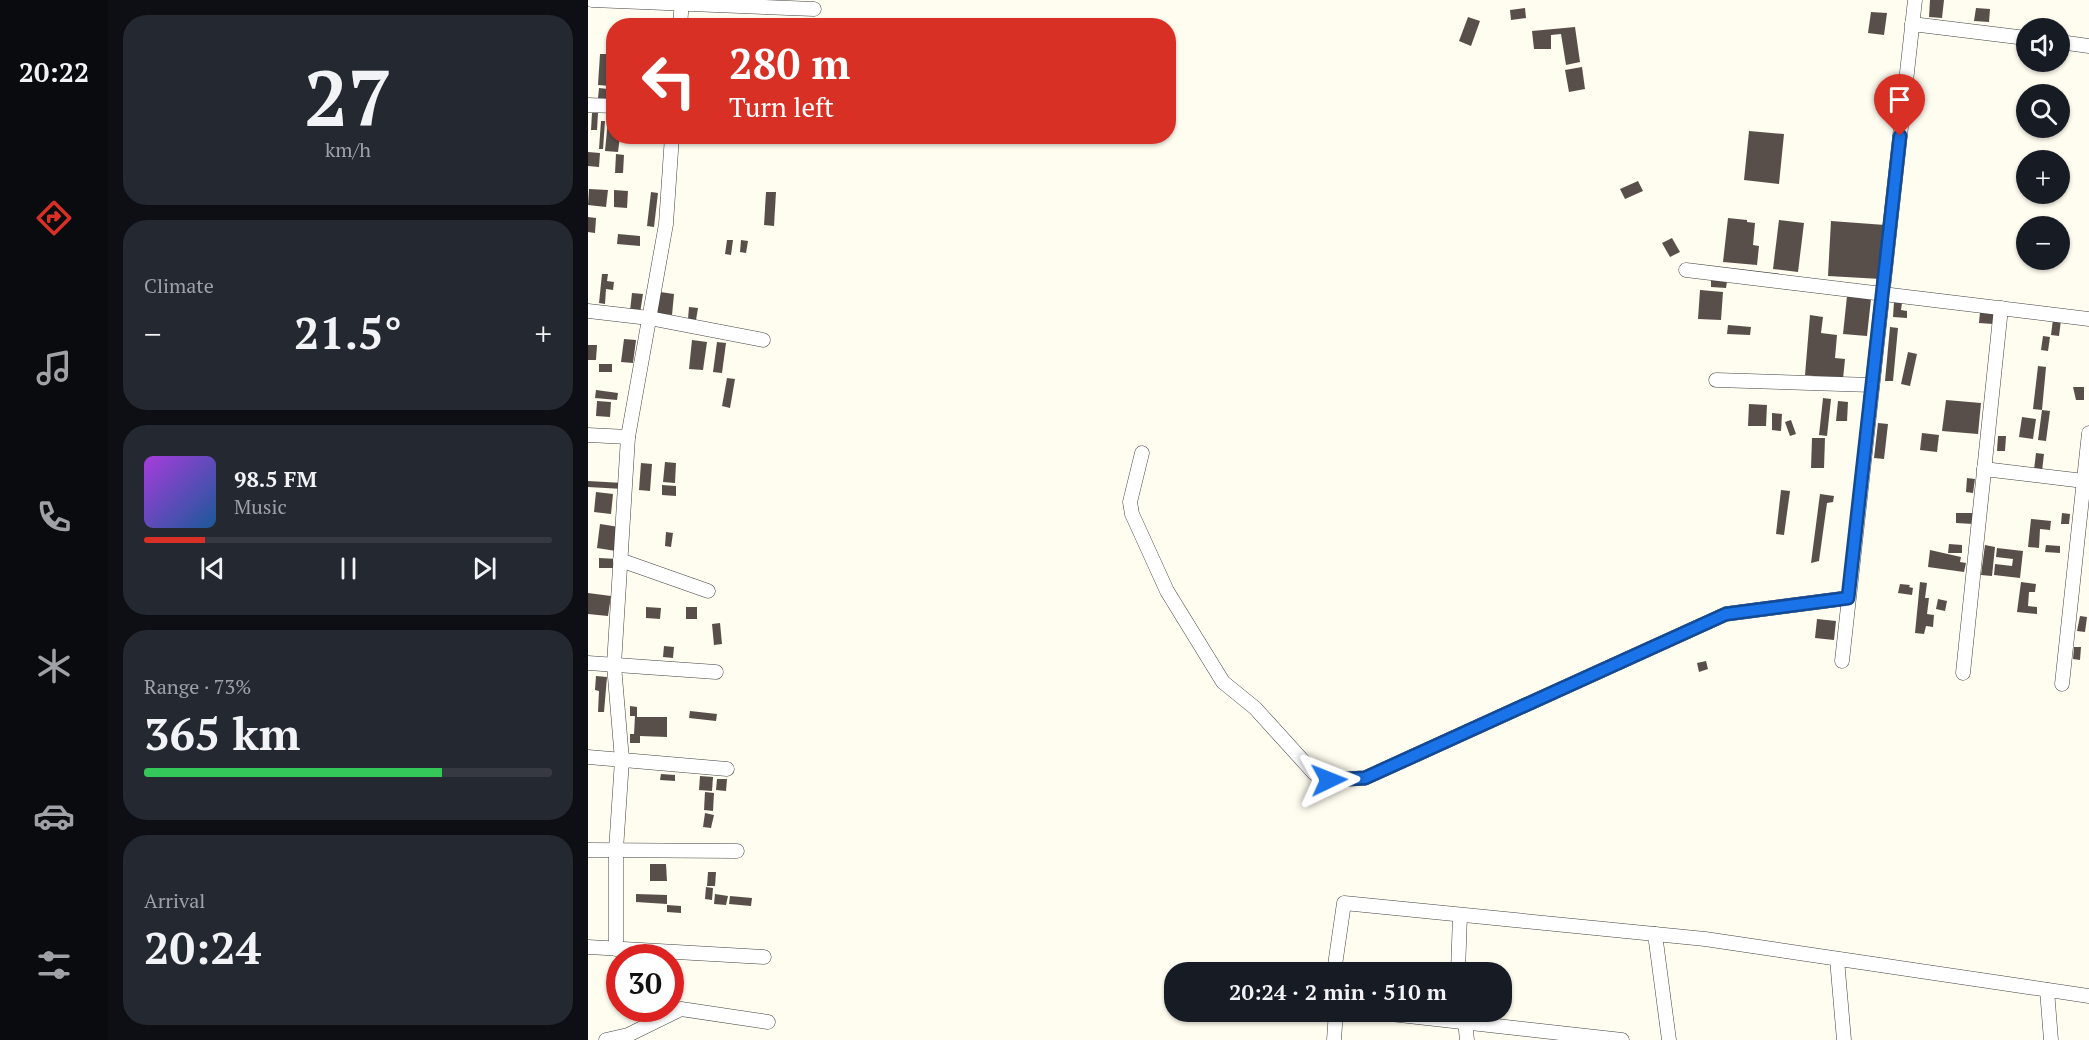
<!DOCTYPE html>
<meta charset="utf-8">
<style>
body{margin:0;font-family:"PT Serif",serif;background:#242831;color:#f1f3f6;height:100vh;display:flex;flex-direction:column;font-size:22px;white-space:nowrap}
*{box-sizing:border-box;margin:0}
p{font-size:20px;color:#9ea1a6}
.icon{flex:none;width:33px;height:33px;fill:none;stroke:currentColor;stroke-width:2;stroke-linecap:round;stroke-linejoin:round}
.map{position:relative;flex:1;overflow:hidden}
.details{display:flex;flex-direction:column;gap:15px;padding:15px;background:#0d0f14;width:480px}
.details>*{flex:none}
.top-card{position:absolute;left:18px;top:18px;width:570px;height:126px;border-radius:24px;box-shadow:0 2px 4px #0004;background:#d93025;color:#fff;overflow:hidden}
.fabs{position:absolute;left:1428px;top:18px;display:grid;gap:12px}
.fabs a{display:grid;place-items:center;width:54px;height:54px;border-radius:50%;background:#171b24;box-shadow:0 2px 4px #0004;font-size:30px}
.speed{position:absolute;left:18px;top:944px;display:flex;gap:12px;font-size:30px;font-weight:700;text-align:center}
.speed>*{display:grid;place-content:center;width:78px;height:78px;border-radius:50%;background:#171b24;box-shadow:0 2px 4px #0004;line-height:1}
.speed .limit{border:9px solid #d22;background:#fff;color:#111}
.pin{position:absolute;display:grid;place-items:center;width:51px;height:51px;color:#fff;margin:-62px -26px;border-radius:50% 50% 50% 0;rotate:-45deg;box-shadow:0 0 6px #0007}
.pin .icon{rotate:45deg}
.me{position:absolute;width:66px;margin:-33px;rotate:88deg;stroke-linejoin:round;filter:drop-shadow(0 0 4px #0008)}
.turn{display:flex;align-items:center;gap:21px;height:126px;padding:0 24px;font-size:27px}
.turn .icon{width:78px;height:78px;stroke-width:2.5}
.turn b{display:block;font-size:42px;line-height:51px}
.big{font-size:45px;font-weight:700;line-height:1.1}
.details .widget{flex:1;display:flex;flex-direction:column;justify-content:center;gap:9px;min-width:0;padding:0 21px;border-radius:24px;background:#242831}
.details .dial{align-items:center;gap:0}
.dial b{font-size:78px;line-height:1}
.song{display:flex;align-items:center;gap:18px}
.cover{width:72px;height:72px;border-radius:9px;background:linear-gradient(135deg,hsl(280 70% 55%),hsl(210 70% 35%))}
.played{height:6px;border-radius:3px;background:linear-gradient(90deg,#d93025 15%,#363941 15%)}
.keys{display:flex;justify-content:space-around;direction:ltr}
.heat{display:flex;justify-content:space-between;align-items:center;font-size:33px;direction:ltr}
.charge{height:9px;border-radius:4px;background:linear-gradient(90deg,#34c759 73%,#363941 0)}
.trip{position:absolute;left:576px;top:962px;width:348px;height:60px;border-radius:24px;background:#171b24;box-shadow:0 2px 4px #0004;font-weight:700;line-height:60px;text-align:center}
main{display:flex;flex:1;min-height:0}
.dock{display:flex;flex-direction:column;width:108px;justify-content:space-around;align-items:center;background:#090b0e;color:#9ea1a6}
.dock .icon{width:42px;height:42px}
.dock .active{color:#d93025}
.dock b{font-size:27px;color:#f1f3f6}
.map>svg:first-child{display:block}
.building{fill:#594f4a}
.lines{fill:none;stroke-linecap:round;stroke-linejoin:round}
.street-casing{stroke:#424242;stroke-width:15}
.street{stroke:#fff;stroke-width:14}
.route-casing{stroke:#114b97;stroke-width:15}
.route{stroke:#1a73e8;stroke-width:10}
</style>
<main>
<nav class="dock">
<b>20:22</b>
<svg class="icon active" aria-label="directions" viewBox="0 0 24 24"><path d="M12 3l9 9-9 9-9-9zM9 14v-3h6M13 9l2 2-2 2"/></svg>
<svg class="icon" aria-label="music" viewBox="0 0 24 24"><path d="M9 18V5l10-2v13"/><circle cx="6" cy="18" r="3"/><circle cx="16" cy="16" r="3"/></svg>
<svg class="icon" aria-label="phone" viewBox="0 0 24 24"><path d="M5 4h4l2 5-3 2q2 4 5 5l2-3 5 2v4C11 20 4 13 5 4z"/></svg>
<svg class="icon" aria-label="climate" viewBox="0 0 24 24"><path d="M12 3v18M4 7l16 10M4 17L20 7"/></svg>
<svg class="icon" aria-label="car" viewBox="0 0 24 24"><path d="M5 17H2v-5l4-1 3-4h7l3 4 3 1v5h-3M9 17h6M6 11h13"/><circle cx="7" cy="17" r="2"/><circle cx="17" cy="17" r="2"/></svg>
<svg class="icon" aria-label="filters" viewBox="0 0 24 24"><path d="M4 7h16M4 17h16"/><circle cx="9" cy="7" r="2"/><circle cx="15" cy="17" r="2"/></svg>
</nav>
<section class="details">
<div class="widget dial"><b>27</b><p>km/h</p></div>
<div class="widget"><p>Climate</p>
<div class="heat"><a>−</a><b class="big">21.5°</b><a>+</a></div>
</div>
<div class="widget">
<div class="song"><i class="cover"></i><div><b>98.5 FM</b><p>Music</p></div></div>
<div class="played"></div>
<div class="keys"><svg class="icon" aria-label="previous" viewBox="0 0 24 24"><path d="M18 5L8 12l10 7zM5 5v14"/></svg><svg class="icon" aria-label="pause" viewBox="0 0 24 24"><path d="M8 5v14M16 5v14"/></svg><svg class="icon" aria-label="next" viewBox="0 0 24 24"><path d="M6 5l10 7-10 7zM19 5v14"/></svg></div>
</div>
<div class="widget"><p>Range · 73%</p><b class="big">365 km</b><div class="charge"></div></div>
<div class="widget"><p>Arrival</p><b class="big">20:24</b></div>
</section>
<div class="map">
<svg width="1501" height="1040" viewBox="0 0 1501 1040">
<rect width="100%" height="100%" fill="#fffcf0"/>
<!-- building -->
<g class="building">
<polygon points="1342,0 1356,0 1354,18 1341,17"/>
<polygon points="937,8 938,18 923,20 922,10"/>
<polygon points="1388,8 1402,9 1401,22 1386,21"/>
<polygon points="1283,12 1299,13 1296,35 1280,33"/>
<polygon points="880,17 892,21 883,46 871,41"/>
<polygon points="987,27 992,62 978,65 973,34 963,35 963,49 946,49 944,31"/>
<polygon points="12,54 23,54 22,86 10,85"/>
<polygon points="994,67 997,89 981,92 977,70"/>
<polygon points="11,88 20,89 19,99 10,98"/>
<polygon points="4,113 10,113 9,130 3,130"/>
<polygon points="20,120 26,120 26,136 32,136 30,152 17,151"/>
<polygon points="13,121 17,121 15,149 11,149"/>
<polygon points="1161,131 1196,134 1191,184 1156,180"/>
<polygon points="0,152 12,153 11,167 0,166"/>
<polygon points="28,154 36,155 35,173 27,173"/>
<polygon points="1050,181 1055,191 1037,199 1032,189"/>
<polygon points="1,189 20,190 18,207 0,205"/>
<polygon points="26,190 40,191 39,208 26,207"/>
<polygon points="63,192 70,193 66,227 59,226"/>
<polygon points="178,192 188,192 186,226 176,225"/>
<polygon points="0,217 8,218 7,233 0,232"/>
<polygon points="1140,218 1159,220 1159,222 1167,223 1165,245 1171,246 1169,265 1135,262"/>
<polygon points="1191,220 1216,223 1210,272 1185,269"/>
<polygon points="1243,221 1297,225 1293,279 1240,276"/>
<polygon points="30,234 52,236 52,246 29,244"/>
<polygon points="1084,238 1092,252 1082,257 1074,243"/>
<polygon points="139,240 145,240 143,255 137,254"/>
<polygon points="153,240 160,241 158,253 152,252"/>
<polygon points="14,274 20,274 19,281 26,282 25,290 18,289 17,304 11,303"/>
<polygon points="1123,280 1139,281 1138,288 1123,287"/>
<polygon points="1112,290 1135,292 1133,320 1110,319"/>
<polygon points="72,292 86,294 84,315 69,313"/>
<polygon points="44,293 55,294 52,313 42,311"/>
<polygon points="1259,296 1283,299 1279,336 1255,334"/>
<polygon points="1306,302 1314,303 1313,310 1319,311 1319,318 1305,317"/>
<polygon points="101,307 110,308 108,320 100,319"/>
<polygon points="1392,312 1407,314 1405,324 1391,323"/>
<polygon points="1222,315 1235,317 1233,333 1249,335 1247,358 1257,359 1255,379 1217,375"/>
<polygon points="1465,319 1473,320 1471,336 1463,335"/>
<polygon points="1140,325 1163,327 1162,335 1139,334"/>
<polygon points="1302,327 1310,328 1305,381 1297,381"/>
<polygon points="1455,336 1462,337 1460,351 1453,350"/>
<polygon points="36,339 48,340 45,363 33,362"/>
<polygon points="104,340 119,342 115,370 101,369"/>
<polygon points="129,342 138,343 134,373 125,372"/>
<polygon points="0,345 9,345 8,360 0,360"/>
<polygon points="1320,352 1329,354 1322,386 1313,384"/>
<rect x="11" y="364" width="13" height="8"/>
<polygon points="1450,366 1458,367 1454,410 1445,409"/>
<polygon points="139,378 147,379 142,408 134,406"/>
<polygon points="1485,387 1496,387 1496,400 1488,400"/>
<polygon points="8,390 30,393 29,400 7,398"/>
<polygon points="1235,398 1243,399 1239,436 1231,435"/>
<polygon points="1358,400 1393,403 1390,434 1354,431"/>
<polygon points="9,401 23,402 22,417 8,416"/>
<polygon points="1250,401 1260,402 1259,421 1248,421"/>
<polygon points="1161,404 1179,405 1178,426 1160,426"/>
<polygon points="1454,410 1462,411 1458,441 1450,440"/>
<polygon points="1184,413 1194,414 1193,431 1184,430"/>
<polygon points="1434,417 1448,419 1445,439 1431,437"/>
<polygon points="1203,420 1208,434 1202,436 1197,422"/>
<polygon points="1290,423 1300,424 1296,459 1286,458"/>
<polygon points="1334,433 1351,435 1349,452 1332,450"/>
<polygon points="1410,436 1418,436 1417,451 1409,451"/>
<polygon points="1224,438 1237,438 1236,468 1223,468"/>
<polygon points="1448,453 1456,454 1454,471 1446,470"/>
<polygon points="77,462 88,463 87,483 75,482"/>
<polygon points="53,463 64,464 62,491 51,490"/>
<polygon points="1379,478 1387,479 1385,493 1378,492"/>
<polygon points="0,481 35,483 35,489 0,487"/>
<polygon points="74,485 88,486 88,496 74,495"/>
<polygon points="1193,490 1202,491 1196,535 1188,534"/>
<polygon points="8,492 25,494 23,514 6,512"/>
<polygon points="1232,494 1246,496 1245,502 1239,503 1231,561 1223,563"/>
<polygon points="1368,513 1386,513 1385,524 1368,523"/>
<polygon points="1474,513 1482,514 1481,524 1473,524"/>
<polygon points="1443,519 1463,521 1462,530 1452,529 1451,548 1440,547"/>
<polygon points="12,524 31,527 28,551 9,548"/>
<polygon points="78,532 85,533 83,547 77,546"/>
<polygon points="1361,544 1374,545 1374,553 1360,553"/>
<polygon points="1397,545 1407,547 1404,576 1393,575"/>
<polygon points="1458,545 1472,546 1472,553 1457,552"/>
<polygon points="1409,548 1435,551 1432,578 1406,575 1407,564 1424,566 1425,559 1408,557"/>
<polygon points="1342,550 1373,557 1372,562 1378,563 1376,572 1340,567"/>
<polygon points="11,558 30,559 30,568 11,568"/>
<polygon points="1332,582 1339,583 1337,598 1341,598 1339,614 1346,615 1345,627 1338,626 1336,634 1327,633"/>
<polygon points="1433,582 1448,584 1447,592 1441,592 1440,606 1449,607 1449,614 1429,612"/>
<polygon points="1312,584 1322,585 1321,587 1325,588 1324,595 1310,593"/>
<polygon points="0,593 23,596 20,616 0,614"/>
<polygon points="1350,599 1359,601 1357,611 1348,609"/>
<polygon points="58,607 73,608 72,619 58,618"/>
<rect x="98" y="607" width="11" height="12"/>
<polygon points="1492,616 1499,617 1497,632 1489,631"/>
<polygon points="1229,619 1248,621 1246,640 1227,638"/>
<polygon points="132,623 134,644 126,645 124,624"/>
<polygon points="76,646 86,647 85,658 75,657"/>
<polygon points="1486,647 1493,647 1492,660 1485,659"/>
<polygon points="1118,661 1120,669 1111,672 1109,663"/>
<polygon points="8,676 19,677 16,712 10,712 11,691 7,690"/>
<polygon points="42,706 49,707 49,717 79,717 79,737 52,736 52,743 42,743 42,734 46,734 47,716 42,716"/>
<polygon points="102,711 129,714 128,721 101,718"/>
<polygon points="73,774 87,775 87,781 72,780"/>
<polygon points="112,776 125,777 124,791 111,790"/>
<polygon points="129,779 139,779 138,791 128,790"/>
<polygon points="117,792 126,793 125,811 116,810"/>
<polygon points="117,813 126,815 123,828 115,827"/>
<polygon points="62,864 78,864 79,881 62,881"/>
<polygon points="120,872 128,872 127,886 119,886"/>
<polygon points="118,887 125,888 124,900 117,899"/>
<polygon points="48,894 79,895 79,904 48,902"/>
<polygon points="127,894 140,896 138,905 126,904"/>
<polygon points="142,896 164,898 163,906 141,904"/>
<polygon points="79,905 93,906 93,913 79,912"/>
<polygon points="82,988 87,988 88,1002 82,1003"/>
</g>
<g class="lines">
<!-- street casing -->
<g class="street-casing">
<g id="street">
<polyline points="4,0 226,9"/>
<polyline points="1324,24 1438,38"/>
<polyline points="92,26 94,0"/>
<polyline points="1472,42 1501,46"/>
<polyline points="0,105 26,106"/>
<polyline points="1098,270 1501,319"/>
<polyline points="0,311 61,318 175,340"/>
<polyline points="1128,380 1284,385"/>
<polyline points="0,435 40,437"/>
<polyline points="554,453 542,502 544,514 579,591 635,682 667,708 726,773 741,780 777,778 1138,614 1260,598"/>
<polyline points="1396,469 1496,481"/>
<polyline points="32,560 120,591"/>
<polyline points="1254,661 1327,0"/>
<polyline points="0,663 128,672"/>
<polyline points="1375,673 1413,308"/>
<polyline points="1474,684 1501,433"/>
<polyline points="0,757 139,769"/>
<polyline points="0,850 149,851"/>
<polyline points="1067,934 1081,1040"/>
<polyline points="0,947 176,957"/>
<polyline points="28,949 28,850 34,760 26,665 40,437 78,224 84,136"/>
<polyline points="1249,959 1256,1040"/>
<polyline points="746,972 756,903 1117,939 1501,996"/>
<polyline points="870,972 872,915"/>
<polyline points="1459,990 1463,1040"/>
<polyline points="776,1011 1034,1040"/>
<polyline points="876,1011 879,1040"/>
<polyline points="18,1040 40,1035 93,1009 180,1022"/>
<polyline points="746,1040 748,1011"/>
</g>
</g>
<!-- street -->
<use href="#street" class="street"/>
</g>
<g class="lines">
<!-- route casing -->
<g class="route-casing">
<polyline id="route" points="741,780 777,778 1138,614 1260,598 1312,136"/>
</g>
<!-- route -->
<use href="#route" class="route"/>
</g>
</svg>
<div class="fabs">
<a><svg class="icon" aria-label="sound" viewBox="0 0 24 24"><path d="M4 9h4l5-4v14l-5-4H4zM17 9q2 3 0 6"/></svg></a>
<a><svg class="icon" aria-label="search" viewBox="0 0 24 24"><circle cx="10" cy="10" r="6"/><path d="M15 15l6 6"/></svg></a>
<a>+</a>
<a>−</a>
</div>
<div class="speed"><div class="limit">30</div></div>
<div class="pin" style="left:1312px;top:136px;background:#d93025"><svg class="icon" aria-label="arrive" viewBox="0 0 24 24"><path d="M6 21V4h12l-3 4 3 4H6"/></svg></div>
<svg class="me" style="left:741px;top:780px" viewBox="-20 -20 40 40"><path d="M0-17L14 15 0 8-14 15z" fill="#1a73e8" stroke="#fff" stroke-width="4"/></svg>
<div class="trip">20:24 · 2 min · 510 m</div>
<div class="top-card">
<div class="turn"><svg class="icon" aria-label="left" viewBox="0 0 24 24"><path d="M17 20v-9H6M10 6l-5 5 5 5"/></svg><div><b>280 m</b>Turn left</div></div>
</div>
</div>
</main>
